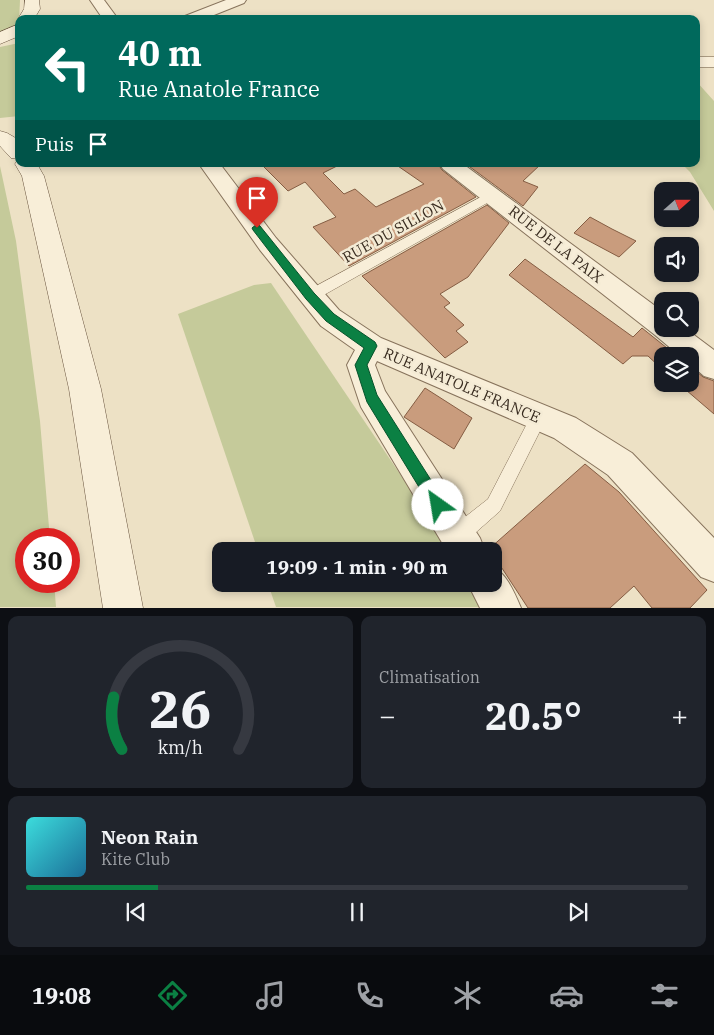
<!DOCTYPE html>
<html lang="fr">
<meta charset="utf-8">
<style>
body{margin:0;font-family:"IBM Plex Serif",serif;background:#20242c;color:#f1f3f6;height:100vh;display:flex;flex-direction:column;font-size:19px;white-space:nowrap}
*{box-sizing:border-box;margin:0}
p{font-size:16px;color:#9ea1a6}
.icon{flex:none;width:28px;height:28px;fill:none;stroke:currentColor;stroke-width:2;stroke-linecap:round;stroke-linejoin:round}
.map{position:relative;height:608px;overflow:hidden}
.drawer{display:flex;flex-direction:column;gap:8px;padding:8px;background:#0d0f14;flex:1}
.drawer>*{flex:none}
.hud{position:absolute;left:15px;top:15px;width:685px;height:152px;border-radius:10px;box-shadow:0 2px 8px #0003;background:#00695c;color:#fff;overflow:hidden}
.needle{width:32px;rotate:69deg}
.fabs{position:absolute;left:654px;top:182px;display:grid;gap:10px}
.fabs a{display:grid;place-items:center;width:45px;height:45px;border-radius:10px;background:#171b24;box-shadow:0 2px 8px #0003;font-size:25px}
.speed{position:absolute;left:15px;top:528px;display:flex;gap:10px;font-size:25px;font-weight:700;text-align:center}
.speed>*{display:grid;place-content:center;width:65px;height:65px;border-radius:50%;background:#171b24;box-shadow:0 2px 8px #0003;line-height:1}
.speed .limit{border:8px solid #d22;background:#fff;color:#111}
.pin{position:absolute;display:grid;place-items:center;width:42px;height:42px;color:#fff;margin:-51px -21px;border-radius:50% 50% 50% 0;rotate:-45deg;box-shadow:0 0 5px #0007}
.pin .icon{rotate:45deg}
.me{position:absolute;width:55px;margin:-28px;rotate:328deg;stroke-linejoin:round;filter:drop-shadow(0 0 4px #0008)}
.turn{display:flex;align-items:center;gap:18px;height:105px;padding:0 20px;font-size:22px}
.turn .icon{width:65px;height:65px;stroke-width:2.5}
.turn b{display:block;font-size:35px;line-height:42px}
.then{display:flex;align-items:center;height:48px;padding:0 20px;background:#0003;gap:10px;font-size:19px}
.big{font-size:38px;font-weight:800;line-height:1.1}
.drawer .widget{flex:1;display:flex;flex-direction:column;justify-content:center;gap:8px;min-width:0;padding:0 18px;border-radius:10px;background:#20242c}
.drawer .dial{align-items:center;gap:0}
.dial svg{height:130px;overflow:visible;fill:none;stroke:#363941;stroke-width:7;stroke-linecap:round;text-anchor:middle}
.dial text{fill:#f1f3f6;stroke:none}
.song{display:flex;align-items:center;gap:15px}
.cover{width:60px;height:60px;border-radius:8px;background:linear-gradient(135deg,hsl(180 70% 55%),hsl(200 70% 35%))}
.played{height:5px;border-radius:2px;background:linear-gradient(90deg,#0b8043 20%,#363941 20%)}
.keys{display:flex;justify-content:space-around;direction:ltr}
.heat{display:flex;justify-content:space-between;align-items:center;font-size:28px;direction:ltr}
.drawer .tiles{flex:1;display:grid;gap:8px;grid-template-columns:1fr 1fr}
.widget:last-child{grid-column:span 2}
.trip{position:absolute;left:212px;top:542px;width:290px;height:50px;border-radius:10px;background:#171b24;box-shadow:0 2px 8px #0003;font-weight:800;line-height:50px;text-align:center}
.menu{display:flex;height:80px;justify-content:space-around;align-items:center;background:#090b0e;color:#9ea1a6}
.menu .icon{width:35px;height:35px}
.menu .current{color:#0b8043}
.menu b{font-size:22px;color:#f1f3f6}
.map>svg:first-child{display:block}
.green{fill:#c5ca9a}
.building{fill:#c99c7d;stroke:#855d43}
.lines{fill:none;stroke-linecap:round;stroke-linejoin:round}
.lane-casing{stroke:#87735c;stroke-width:1}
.street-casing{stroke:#87735c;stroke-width:2}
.secondary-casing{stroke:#69543f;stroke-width:1}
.lane{fill:#f8eed8;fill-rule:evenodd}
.street{fill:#f8eed8;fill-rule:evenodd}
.secondary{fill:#f8eed8;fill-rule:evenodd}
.route{fill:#0b8043;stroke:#07532c}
.labels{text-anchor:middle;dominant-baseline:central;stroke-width:5;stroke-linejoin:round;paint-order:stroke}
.street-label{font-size:15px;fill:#382b1f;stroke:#f4ebd5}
</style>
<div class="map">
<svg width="714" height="608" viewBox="0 0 714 608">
<rect width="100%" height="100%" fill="#ede1c5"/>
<!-- green -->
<g class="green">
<polygon points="0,0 20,0 19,23 0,33"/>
<polygon points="19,43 19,116 0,118 0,47"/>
<polygon points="696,81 714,101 714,211 690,172 682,164 696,164"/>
<polygon points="0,166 16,241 40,421 50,539 26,539 26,581 54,581 56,607 0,607"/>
<polygon points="271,283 452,551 258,551 178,314 254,285"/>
<polygon points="268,584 473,584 489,607 276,607"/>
</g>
<!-- building -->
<g class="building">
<polygon points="261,164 341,164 323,173 344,194 355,189 376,207 424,184 395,164 438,164 442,170 476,197 349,266 313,227 336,217 305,182 288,191"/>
<polygon points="466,164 541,164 523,181 538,187 523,206"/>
<polygon points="487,205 509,223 468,277 440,294 450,303 444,307 464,325 456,331 468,342 445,358 362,276"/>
<polygon points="590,217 612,229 636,241 619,257 574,233"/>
<polygon points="525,259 633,337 642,328 677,356 662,356 662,369 648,356 632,356 623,364 509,275"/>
<polygon points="690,366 703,377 714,381 714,414 679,384 690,384"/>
<polygon points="425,388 472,418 454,449 404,417"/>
<polygon points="585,464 619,492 707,590 690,608 652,608 634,586 610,608 528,608 494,556 494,551 489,549"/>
</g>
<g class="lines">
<!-- lane casing -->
<g class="lane-casing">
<g id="lane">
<polygon points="492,191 498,195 496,198 315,300 310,301 305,300 303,296 305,292"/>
<polygon points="539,410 545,412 547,417 500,511 465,542 458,544 451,542 449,535 451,528 488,499 533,412"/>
</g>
</g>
<!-- street casing -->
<g class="street-casing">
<g id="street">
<polygon points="90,0 104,0 118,19 103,19"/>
<polygon points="226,0 246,0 244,3 204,19 183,19 185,16"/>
<polygon points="199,164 220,164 276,238 339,310 381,338 576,418 632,453 714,538 714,582 701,577 608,475 554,438 377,361 375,365 385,391 480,538 485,551 447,551 361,407 347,365 355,350 321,326 260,250"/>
<polygon points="440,164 463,164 662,311 662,329 686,329 714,350 714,379 704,376 690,364 690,356 680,356 655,335 443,169"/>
<path d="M494,568C507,574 515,594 521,608H480L468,584H494Z"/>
</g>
</g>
<!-- secondary casing -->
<g class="secondary-casing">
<g id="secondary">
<polygon points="25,0 39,0 40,9 34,19 18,19 24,9"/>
<polygon points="19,24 19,36 0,44 0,32"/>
<rect x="696" y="57" width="18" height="10"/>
<polygon points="0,131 7,133 19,140 19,164 37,164 44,176 101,389 143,608 103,608 69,389 22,176 15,164 18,159 11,158 0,146"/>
</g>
</g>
<!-- lane -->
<use href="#lane" class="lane"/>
<!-- street -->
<use href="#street" class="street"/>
<!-- secondary -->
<use href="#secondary" class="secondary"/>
</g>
<!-- route -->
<polygon class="route" points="257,224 260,226 314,293 334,314 375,342 377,346 367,365 377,395 443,499 446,505 443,510 438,512 433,510 367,402 355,365 364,348 326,321 306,299 253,230 252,228"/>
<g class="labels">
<!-- street labels -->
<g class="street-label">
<text transform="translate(393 231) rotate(-29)">RUE DU SILLON</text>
<text transform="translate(556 244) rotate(38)">RUE DE LA PAIX</text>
<text transform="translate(462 385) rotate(23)">RUE ANATOLE FRANCE</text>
</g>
</g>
</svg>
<div class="fabs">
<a><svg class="needle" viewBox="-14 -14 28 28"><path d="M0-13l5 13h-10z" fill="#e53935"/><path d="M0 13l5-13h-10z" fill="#9ea1a6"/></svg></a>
<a><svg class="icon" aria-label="sound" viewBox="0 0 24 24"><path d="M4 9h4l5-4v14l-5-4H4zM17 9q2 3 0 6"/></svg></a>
<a><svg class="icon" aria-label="search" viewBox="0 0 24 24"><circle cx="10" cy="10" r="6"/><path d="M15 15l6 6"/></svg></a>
<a><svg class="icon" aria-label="layers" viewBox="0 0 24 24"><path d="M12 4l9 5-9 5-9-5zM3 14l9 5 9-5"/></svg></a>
</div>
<div class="speed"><div class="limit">30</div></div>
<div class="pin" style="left:257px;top:228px;background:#d93025"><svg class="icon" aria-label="arrive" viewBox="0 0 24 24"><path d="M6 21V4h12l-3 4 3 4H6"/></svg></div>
<svg class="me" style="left:438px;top:505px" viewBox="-20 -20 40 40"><circle r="19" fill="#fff"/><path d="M0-13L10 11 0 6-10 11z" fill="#0b8043"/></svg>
<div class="trip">19:09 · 1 min · 90 m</div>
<div class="hud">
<div class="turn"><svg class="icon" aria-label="left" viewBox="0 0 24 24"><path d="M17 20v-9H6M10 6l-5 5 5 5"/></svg><div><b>40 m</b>Rue Anatole France</div></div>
<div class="then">Puis<svg class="icon" aria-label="arrive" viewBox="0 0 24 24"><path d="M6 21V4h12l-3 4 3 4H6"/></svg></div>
</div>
</div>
<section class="drawer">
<div class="tiles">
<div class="widget dial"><svg viewBox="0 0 100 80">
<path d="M14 69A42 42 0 1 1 86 69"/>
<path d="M14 69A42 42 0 0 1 9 37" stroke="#0b8043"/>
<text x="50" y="56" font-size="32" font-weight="700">26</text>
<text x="50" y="72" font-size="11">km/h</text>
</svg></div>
<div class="widget"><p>Climatisation</p>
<div class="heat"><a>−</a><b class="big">20.5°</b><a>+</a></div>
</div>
<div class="widget">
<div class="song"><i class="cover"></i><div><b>Neon Rain</b><p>Kite Club</p></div></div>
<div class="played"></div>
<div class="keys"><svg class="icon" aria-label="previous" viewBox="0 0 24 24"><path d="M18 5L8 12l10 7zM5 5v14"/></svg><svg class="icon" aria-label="pause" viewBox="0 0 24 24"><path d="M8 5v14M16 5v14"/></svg><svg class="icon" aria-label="next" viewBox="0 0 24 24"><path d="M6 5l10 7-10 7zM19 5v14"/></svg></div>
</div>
</div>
</section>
<nav class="menu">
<b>19:08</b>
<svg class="icon current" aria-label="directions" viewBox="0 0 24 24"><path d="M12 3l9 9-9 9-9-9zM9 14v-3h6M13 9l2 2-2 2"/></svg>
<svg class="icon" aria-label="music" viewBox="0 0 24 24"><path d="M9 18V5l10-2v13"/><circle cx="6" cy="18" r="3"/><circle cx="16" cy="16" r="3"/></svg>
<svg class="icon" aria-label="phone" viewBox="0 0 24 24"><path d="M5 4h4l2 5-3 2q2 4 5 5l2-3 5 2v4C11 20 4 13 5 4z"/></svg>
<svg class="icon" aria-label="climate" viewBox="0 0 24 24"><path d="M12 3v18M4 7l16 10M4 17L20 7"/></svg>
<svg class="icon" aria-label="car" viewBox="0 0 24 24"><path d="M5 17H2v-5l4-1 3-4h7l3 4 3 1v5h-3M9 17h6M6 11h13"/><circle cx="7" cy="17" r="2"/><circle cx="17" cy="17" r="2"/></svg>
<svg class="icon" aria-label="filters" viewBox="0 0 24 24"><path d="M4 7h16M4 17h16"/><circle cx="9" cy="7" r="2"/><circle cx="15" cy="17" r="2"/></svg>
</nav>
